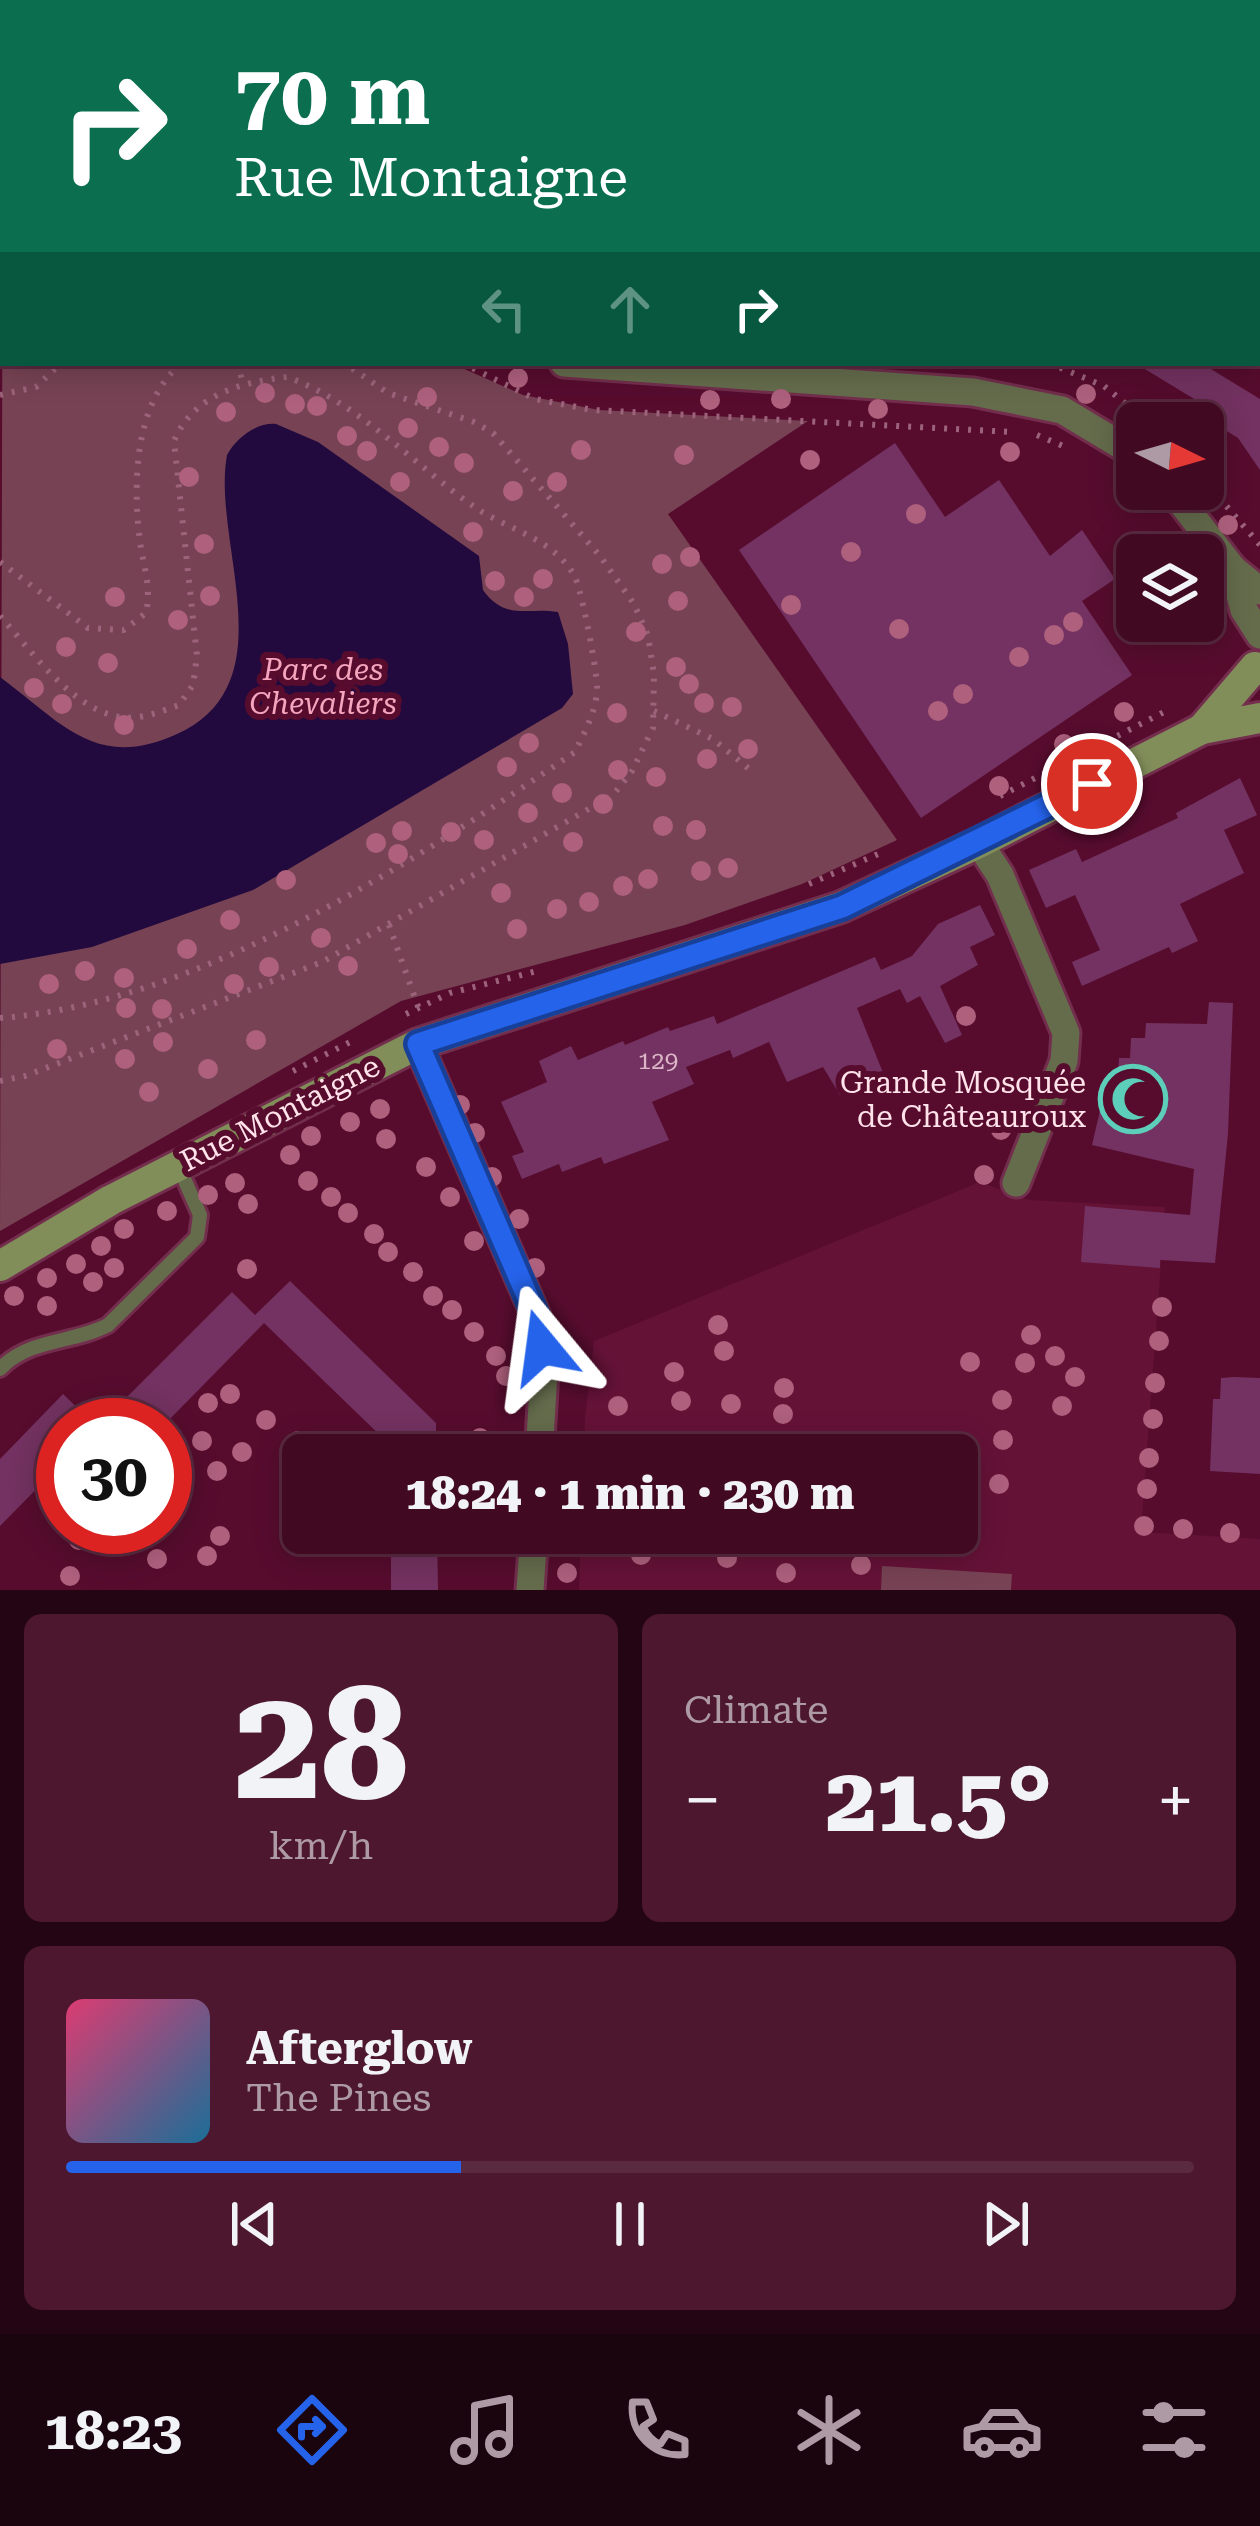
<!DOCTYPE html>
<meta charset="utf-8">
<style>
body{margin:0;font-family:"Roboto Serif",serif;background:#4c172f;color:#f1f3f6;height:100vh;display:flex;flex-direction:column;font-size:45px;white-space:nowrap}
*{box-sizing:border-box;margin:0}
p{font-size:39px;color:#ae9aa5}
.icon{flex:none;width:66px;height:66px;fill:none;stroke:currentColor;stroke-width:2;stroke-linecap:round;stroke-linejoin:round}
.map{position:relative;height:1590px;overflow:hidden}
.details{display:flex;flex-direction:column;gap:24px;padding:24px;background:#240513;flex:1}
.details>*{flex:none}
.hud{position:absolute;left:0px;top:0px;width:1260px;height:366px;box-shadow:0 6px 30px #0003,0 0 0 3px #5a2a40;background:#0b6e4f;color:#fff;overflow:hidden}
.needle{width:78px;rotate:95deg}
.buttons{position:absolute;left:1116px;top:402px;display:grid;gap:24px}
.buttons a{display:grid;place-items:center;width:108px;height:108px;border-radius:18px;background:#410922;box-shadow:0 6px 30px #0003,0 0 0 3px #5a2a40;font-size:60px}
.speed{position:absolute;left:36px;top:1398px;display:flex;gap:24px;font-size:60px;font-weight:700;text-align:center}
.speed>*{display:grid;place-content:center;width:156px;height:156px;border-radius:50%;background:#410922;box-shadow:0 6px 30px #0003,0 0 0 3px #5a2a40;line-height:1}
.speed .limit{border:18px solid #d22;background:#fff;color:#111}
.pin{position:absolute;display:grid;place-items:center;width:102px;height:102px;color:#fff;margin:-51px;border:6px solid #fff;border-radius:50%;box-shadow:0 3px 12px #0007}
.me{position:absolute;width:132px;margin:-66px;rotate:344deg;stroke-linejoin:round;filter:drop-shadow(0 0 9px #0008)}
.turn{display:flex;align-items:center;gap:42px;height:252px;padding:0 36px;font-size:54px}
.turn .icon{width:156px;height:156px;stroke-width:2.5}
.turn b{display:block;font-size:84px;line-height:102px}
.lanes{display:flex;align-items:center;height:114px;padding:0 36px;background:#0003;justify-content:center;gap:60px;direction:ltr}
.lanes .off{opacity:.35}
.big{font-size:90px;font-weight:800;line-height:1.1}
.details .tile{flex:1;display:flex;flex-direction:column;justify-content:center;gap:18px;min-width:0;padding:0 42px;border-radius:18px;background:#4c172f}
.details .dial{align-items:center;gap:0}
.dial b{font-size:156px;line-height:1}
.song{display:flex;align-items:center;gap:36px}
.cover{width:144px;height:144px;border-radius:18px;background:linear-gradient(135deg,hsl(340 70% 55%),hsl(200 70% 35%))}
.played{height:12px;border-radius:6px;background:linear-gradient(90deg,#2563eb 35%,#5a2a40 35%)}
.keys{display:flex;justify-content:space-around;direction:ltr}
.heat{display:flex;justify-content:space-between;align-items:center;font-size:66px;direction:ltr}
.details .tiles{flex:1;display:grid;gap:24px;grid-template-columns:1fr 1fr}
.tile:last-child{grid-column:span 2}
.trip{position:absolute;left:282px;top:1434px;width:696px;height:120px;border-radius:18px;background:#410922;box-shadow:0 6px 30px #0003,0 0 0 3px #5a2a40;font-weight:800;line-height:120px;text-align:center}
.tabs{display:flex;height:192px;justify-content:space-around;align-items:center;background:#1a040e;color:#ae9aa5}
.tabs .icon{width:84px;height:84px}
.tabs .active{color:#2563eb}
.tabs b{font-size:54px;color:#f1f3f6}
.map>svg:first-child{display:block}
.built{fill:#651237}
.green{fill:#774354}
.water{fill:#220a3f}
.building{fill:#733261}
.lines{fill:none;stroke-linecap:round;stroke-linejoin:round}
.lane-casing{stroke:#722e4c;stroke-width:20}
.street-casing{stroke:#722e4c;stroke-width:33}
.secondary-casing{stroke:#722e4c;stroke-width:36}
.path{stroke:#9c637b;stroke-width:6;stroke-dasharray:3 9;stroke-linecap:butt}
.lane{stroke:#656c4c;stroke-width:14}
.street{stroke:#656c4c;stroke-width:27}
.secondary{stroke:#828e5a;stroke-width:30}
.tree{fill:#ae607d}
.route-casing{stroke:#184099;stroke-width:30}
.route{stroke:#2563eb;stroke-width:21}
.labels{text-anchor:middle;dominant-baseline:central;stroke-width:12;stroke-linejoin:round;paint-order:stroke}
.number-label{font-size:24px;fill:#dcb6c8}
.park-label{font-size:30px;font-style:italic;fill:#f5a5be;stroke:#570c2e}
.poi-label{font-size:30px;fill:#ffe2ea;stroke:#570c2e;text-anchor:end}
.street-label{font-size:30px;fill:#ffe2ea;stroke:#570c2e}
</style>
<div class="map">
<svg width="1260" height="1590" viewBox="0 0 1260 1590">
<rect width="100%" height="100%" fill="#570c2e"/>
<!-- built -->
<polygon class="built" points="980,1182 1029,1200 1165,1207 1141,1532 1260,1539 1260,1590 579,1590 581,1533 957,1533 957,1455 584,1455 585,1417 594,1341"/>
<!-- green -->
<g class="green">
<polygon points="3,85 3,363 451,363 523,395 599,410 808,421 668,514 897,840 802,884 685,925 401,1001 0,1231"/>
<polygon points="882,1566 1012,1574 1011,1590 881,1590"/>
</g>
<!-- water -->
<path class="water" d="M276,424L318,442L479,556L483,590C505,621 528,607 558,612L568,644L573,694L562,708L253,890L92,947L0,964V677C62,723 96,771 177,734C289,683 211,542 227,455C236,438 257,422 276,424Z"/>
<!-- building -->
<g class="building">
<polygon points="1135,363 1201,363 1260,399 1260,470 1238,438 1204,417 1209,408"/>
<polygon points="895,443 945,517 999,480 1050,556 1082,530 1115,579 1082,601 1132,675 921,818 739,550"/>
<polygon points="1240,778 1257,815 1224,830 1244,873 1180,904 1198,941 1172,953 1169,947 1082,986 1072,962 1100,950 1075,895 1046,908 1029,870 1076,849 1082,862 1178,818 1176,813"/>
<polygon points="980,905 995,935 970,947 978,965 940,986 962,1035 945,1043 920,996 907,1003 900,989 857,1008 884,1075 840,1095 823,1067 787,1082 769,1042 733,1058 730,1050 686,1067 694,1084 652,1102 669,1140 604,1164 601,1157 562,1172 559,1164 522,1179 512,1156 524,1152 501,1102 547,1082 539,1061 571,1046 578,1060 623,1041 625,1045 668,1027 670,1031 714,1016 717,1024 875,957 881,970 912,956 938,924"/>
<polygon points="1209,1002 1233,1003 1228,1134 1215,1263 1160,1260 1160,1268 1081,1262 1085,1206 1190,1215 1194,1169 1092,1145 1108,1076 1118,1079 1119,1058 1130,1058 1131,1038 1145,1038 1146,1023 1207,1024"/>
<polygon points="290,1281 436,1423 436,1455 390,1455 389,1444 264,1323 164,1425 99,1425 232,1292 255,1315"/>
<polygon points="1234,1377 1260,1378 1260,1474 1210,1471 1213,1399 1220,1399 1221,1378"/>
<polygon points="63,1394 95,1425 63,1425 63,1462 0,1526 0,1459"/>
<polygon points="391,1533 437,1533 438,1590 391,1590"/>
</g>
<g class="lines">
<!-- lane casing -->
<g class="lane-casing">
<path id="lane" d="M0,1369C29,1338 72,1344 108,1325L197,1237L200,1215L178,1165"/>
</g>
<!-- street casing -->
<g class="street-casing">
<g id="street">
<polyline points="320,0 321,3"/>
<polyline points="664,3 669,0"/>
<polyline points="0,32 3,31"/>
<polyline points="1257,191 1260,193"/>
<polyline points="564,363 973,392 1062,410 1137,455"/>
<polyline points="1171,489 1233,569 1260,591"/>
<polyline points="1233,569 1244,610 1260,635"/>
<polyline points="979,843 1000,875 1066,1033 1064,1061 1016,1183"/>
<polyline points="418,1044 539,1323 544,1372 539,1455"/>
<polyline points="530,1590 534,1533"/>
</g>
</g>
<!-- secondary casing -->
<g class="secondary-casing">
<g id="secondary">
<polyline points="1202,729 1255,667"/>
<polyline points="0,1266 111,1200 418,1044 841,907 979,843 1202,729 1260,718"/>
</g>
</g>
<!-- path -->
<g class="path">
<polyline points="0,84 3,84"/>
<polyline points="0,335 3,332"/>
<polyline points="238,363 243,385"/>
<polyline points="462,363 535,399 593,410 1012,432"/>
<polyline points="1049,363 1104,386 1149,423"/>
<polyline points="0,395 36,387 61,363"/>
<polyline points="1037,435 1063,446"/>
<polyline points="1203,479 1260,545"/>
<path d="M0,562L88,628L124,630L146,613C151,589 145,571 141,548C132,490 133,402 182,363"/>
<path d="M0,616C31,650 67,703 114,716C136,722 159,712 179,705L193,685L197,656L174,441C193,395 241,382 287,377C358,402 415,466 476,508C509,530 552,538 574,575C581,586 599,679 597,692C595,714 584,733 575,752C412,863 199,1003 0,1018"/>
<polyline points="654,711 713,739 754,773"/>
<polyline points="1000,796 1164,712"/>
<polyline points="809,884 885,851"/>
<polyline points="389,925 420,1012"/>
<polyline points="406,1014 450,993 541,970"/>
<polyline points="293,1071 356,1039"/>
<polyline points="0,1081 25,1076 322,962 613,795 632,771 653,728 654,674 648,636 634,604 600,556 493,433 474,422 388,393 344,363"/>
</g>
<!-- lane -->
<use href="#lane" class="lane"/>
<!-- street -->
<use href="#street" class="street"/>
<!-- secondary -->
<use href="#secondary" class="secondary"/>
</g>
<!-- trees -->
<g class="tree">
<circle cx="518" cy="378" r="10"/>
<circle cx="265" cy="393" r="10"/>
<circle cx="1086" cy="394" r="10"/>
<circle cx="427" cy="397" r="10"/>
<circle cx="781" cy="399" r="10"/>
<circle cx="710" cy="400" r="10"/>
<circle cx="295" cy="404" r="10"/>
<circle cx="317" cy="406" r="10"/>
<circle cx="878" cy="409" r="10"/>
<circle cx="226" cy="412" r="10"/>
<circle cx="408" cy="428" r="10"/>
<circle cx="347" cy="436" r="10"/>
<circle cx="439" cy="447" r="10"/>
<circle cx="581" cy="450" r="10"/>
<circle cx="367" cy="451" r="10"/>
<circle cx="1010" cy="452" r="10"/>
<circle cx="684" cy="455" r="10"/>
<circle cx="810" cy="460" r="10"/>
<circle cx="464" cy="463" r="10"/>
<circle cx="1126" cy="469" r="10"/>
<circle cx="189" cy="477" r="10"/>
<circle cx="400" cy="482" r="10"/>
<circle cx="557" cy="482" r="10"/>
<circle cx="513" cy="491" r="10"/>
<circle cx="916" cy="514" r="10"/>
<circle cx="1228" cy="525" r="10"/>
<circle cx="473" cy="532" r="10"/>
<circle cx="204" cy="544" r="10"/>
<circle cx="851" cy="552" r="10"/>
<circle cx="690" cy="557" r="10"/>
<circle cx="662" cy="564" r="10"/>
<circle cx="543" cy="579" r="10"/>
<circle cx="495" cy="581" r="10"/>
<circle cx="210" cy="596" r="10"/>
<circle cx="115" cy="597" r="10"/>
<circle cx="524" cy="597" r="10"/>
<circle cx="678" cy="601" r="10"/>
<circle cx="791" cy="605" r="10"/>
<circle cx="178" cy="620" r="10"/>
<circle cx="1073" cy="622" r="10"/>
<circle cx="899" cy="629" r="10"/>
<circle cx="636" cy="632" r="10"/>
<circle cx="1054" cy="635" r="10"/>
<circle cx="66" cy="647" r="10"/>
<circle cx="1019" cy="657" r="10"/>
<circle cx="108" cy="663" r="10"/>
<circle cx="676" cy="667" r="10"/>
<circle cx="689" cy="684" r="10"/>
<circle cx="34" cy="688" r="10"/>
<circle cx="963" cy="694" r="10"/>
<circle cx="704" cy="703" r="10"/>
<circle cx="62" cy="704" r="10"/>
<circle cx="732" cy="707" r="10"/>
<circle cx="938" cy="711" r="10"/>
<circle cx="1124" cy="712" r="10"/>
<circle cx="617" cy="713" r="10"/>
<circle cx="124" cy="725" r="10"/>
<circle cx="529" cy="743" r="10"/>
<circle cx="1064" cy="744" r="10"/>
<circle cx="748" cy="749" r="10"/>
<circle cx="707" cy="759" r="10"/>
<circle cx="507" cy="767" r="10"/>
<circle cx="618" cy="770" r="10"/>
<circle cx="656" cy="777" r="10"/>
<circle cx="999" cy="786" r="10"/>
<circle cx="562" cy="793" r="10"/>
<circle cx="603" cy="804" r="10"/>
<circle cx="528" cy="813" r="10"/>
<circle cx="663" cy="826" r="10"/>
<circle cx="696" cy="830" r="10"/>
<circle cx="402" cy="831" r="10"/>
<circle cx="451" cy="832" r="10"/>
<circle cx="484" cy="840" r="10"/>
<circle cx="573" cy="842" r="10"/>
<circle cx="376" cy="843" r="10"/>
<circle cx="398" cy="854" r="10"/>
<circle cx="728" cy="868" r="10"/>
<circle cx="701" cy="871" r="10"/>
<circle cx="648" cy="879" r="10"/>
<circle cx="286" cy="880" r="10"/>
<circle cx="623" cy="886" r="10"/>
<circle cx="501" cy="893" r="10"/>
<circle cx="589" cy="902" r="10"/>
<circle cx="557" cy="909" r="10"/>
<circle cx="230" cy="920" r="10"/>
<circle cx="517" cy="929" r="10"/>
<circle cx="321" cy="938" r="10"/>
<circle cx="187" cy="949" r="10"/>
<circle cx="348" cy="966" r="10"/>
<circle cx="269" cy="967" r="10"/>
<circle cx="85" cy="971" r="10"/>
<circle cx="124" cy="978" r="10"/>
<circle cx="49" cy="984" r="10"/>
<circle cx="234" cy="984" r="10"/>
<circle cx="126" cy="1008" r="10"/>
<circle cx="162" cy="1009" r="10"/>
<circle cx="966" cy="1016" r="10"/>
<circle cx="256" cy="1040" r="10"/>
<circle cx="163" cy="1042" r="10"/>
<circle cx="57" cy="1049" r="10"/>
<circle cx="125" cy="1059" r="10"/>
<circle cx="208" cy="1069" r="10"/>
<circle cx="149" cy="1092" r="10"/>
<circle cx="460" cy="1105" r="10"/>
<circle cx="380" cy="1109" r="10"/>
<circle cx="350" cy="1122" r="10"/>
<circle cx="1001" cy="1130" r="10"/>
<circle cx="475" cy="1133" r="10"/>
<circle cx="311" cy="1136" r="10"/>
<circle cx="386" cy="1139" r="10"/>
<circle cx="290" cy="1155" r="10"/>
<circle cx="426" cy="1167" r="10"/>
<circle cx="984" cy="1175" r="10"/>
<circle cx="492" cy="1177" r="10"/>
<circle cx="308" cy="1181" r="10"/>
<circle cx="235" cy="1183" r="10"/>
<circle cx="208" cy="1195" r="10"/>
<circle cx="331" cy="1197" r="10"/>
<circle cx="450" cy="1197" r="10"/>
<circle cx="248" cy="1204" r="10"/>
<circle cx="167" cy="1211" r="10"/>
<circle cx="348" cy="1213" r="10"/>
<circle cx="519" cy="1219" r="10"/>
<circle cx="124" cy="1229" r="10"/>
<circle cx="374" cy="1234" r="10"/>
<circle cx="474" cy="1241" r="10"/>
<circle cx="101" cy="1246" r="10"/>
<circle cx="388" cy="1252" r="10"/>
<circle cx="76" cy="1264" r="10"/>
<circle cx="114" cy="1268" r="10"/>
<circle cx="535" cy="1268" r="10"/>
<circle cx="247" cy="1269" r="10"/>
<circle cx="413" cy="1272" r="10"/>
<circle cx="47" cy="1278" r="10"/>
<circle cx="93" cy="1282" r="10"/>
<circle cx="14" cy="1296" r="10"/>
<circle cx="433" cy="1296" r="10"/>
<circle cx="47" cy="1306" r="10"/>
<circle cx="1162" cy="1307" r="10"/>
<circle cx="452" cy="1310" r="10"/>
<circle cx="718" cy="1325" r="10"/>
<circle cx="474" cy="1332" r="10"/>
<circle cx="1031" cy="1335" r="10"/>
<circle cx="554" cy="1336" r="10"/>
<circle cx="1159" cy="1341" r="10"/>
<circle cx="724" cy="1351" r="10"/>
<circle cx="496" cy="1356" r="10"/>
<circle cx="1055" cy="1356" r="10"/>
<circle cx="970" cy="1362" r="10"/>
<circle cx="1025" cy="1363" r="10"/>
<circle cx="674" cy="1372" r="10"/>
<circle cx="506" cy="1376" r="10"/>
<circle cx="1075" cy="1377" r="10"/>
<circle cx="1155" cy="1383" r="10"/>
<circle cx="784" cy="1388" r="10"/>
<circle cx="230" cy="1394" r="10"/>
<circle cx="1002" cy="1400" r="10"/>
<circle cx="681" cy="1401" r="10"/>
<circle cx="208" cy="1403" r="10"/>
<circle cx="731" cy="1404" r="10"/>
<circle cx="618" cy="1406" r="10"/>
<circle cx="1062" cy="1406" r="10"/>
<circle cx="783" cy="1414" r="10"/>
<circle cx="1153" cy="1419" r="10"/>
<circle cx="266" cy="1420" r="10"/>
<circle cx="480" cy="1438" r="10"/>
<circle cx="1003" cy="1440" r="10"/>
<circle cx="202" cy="1441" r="10"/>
<circle cx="298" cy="1441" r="10"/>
<circle cx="242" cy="1452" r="10"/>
<circle cx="1149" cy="1458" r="10"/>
<circle cx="217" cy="1471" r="10"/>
<circle cx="999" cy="1484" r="10"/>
<circle cx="1147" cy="1489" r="10"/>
<circle cx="1144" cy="1526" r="10"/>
<circle cx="1183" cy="1529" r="10"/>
<circle cx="1230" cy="1533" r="10"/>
<circle cx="220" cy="1536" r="10"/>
<circle cx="126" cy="1539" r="10"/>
<circle cx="79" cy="1540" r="10"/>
<circle cx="641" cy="1555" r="10"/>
<circle cx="207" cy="1556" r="10"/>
<circle cx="727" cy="1558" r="10"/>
<circle cx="157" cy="1559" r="10"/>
<circle cx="861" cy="1565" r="10"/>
<circle cx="567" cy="1573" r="10"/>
<circle cx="786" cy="1573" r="10"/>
<circle cx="70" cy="1576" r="10"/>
</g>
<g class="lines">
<!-- route casing -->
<g class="route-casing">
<polyline id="route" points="542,1347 539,1323 418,1044 842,907 1092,784"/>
</g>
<!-- route -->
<use href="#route" class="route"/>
</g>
<!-- icons -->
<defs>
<g id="mosque-ring" transform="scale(3.45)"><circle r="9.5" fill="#570c2e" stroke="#5dceb9" stroke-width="1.5"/><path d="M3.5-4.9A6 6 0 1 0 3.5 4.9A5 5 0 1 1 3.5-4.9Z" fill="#5dceb9"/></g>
</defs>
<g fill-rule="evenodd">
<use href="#mosque-ring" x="1133" y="1099"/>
</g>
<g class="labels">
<!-- number labels -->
<g class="number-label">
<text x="658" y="1061">129</text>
</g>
<!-- park labels -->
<g class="park-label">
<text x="323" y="669">Parc des<tspan x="323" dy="34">Chevaliers</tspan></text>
</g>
<!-- poi labels -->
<g class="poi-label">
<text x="1086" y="1082">Grande Mosquée<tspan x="1086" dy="34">de Châteauroux</tspan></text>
</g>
<!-- street labels -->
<g class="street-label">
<text transform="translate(280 1113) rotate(-27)">Rue Montaigne</text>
</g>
</g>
</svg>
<div class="buttons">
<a><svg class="needle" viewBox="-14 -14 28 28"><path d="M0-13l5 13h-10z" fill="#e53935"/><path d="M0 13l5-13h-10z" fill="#ae9aa5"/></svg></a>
<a><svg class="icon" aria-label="layers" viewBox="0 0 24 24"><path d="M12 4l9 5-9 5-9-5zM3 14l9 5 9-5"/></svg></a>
</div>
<div class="speed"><div class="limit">30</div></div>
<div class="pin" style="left:1092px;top:784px;background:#d93025"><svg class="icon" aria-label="arrive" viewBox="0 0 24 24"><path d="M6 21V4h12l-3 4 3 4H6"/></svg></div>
<svg class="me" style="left:542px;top:1347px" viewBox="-20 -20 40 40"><path d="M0-17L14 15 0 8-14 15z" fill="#2563eb" stroke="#fff" stroke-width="4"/></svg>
<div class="trip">18:24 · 1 min · 230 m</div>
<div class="hud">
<div class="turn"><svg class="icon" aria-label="right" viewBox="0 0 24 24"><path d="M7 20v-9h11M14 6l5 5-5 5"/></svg><div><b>70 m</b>Rue Montaigne</div></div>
<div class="lanes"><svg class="icon off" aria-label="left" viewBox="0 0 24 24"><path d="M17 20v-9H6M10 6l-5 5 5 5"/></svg><svg class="icon off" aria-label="ahead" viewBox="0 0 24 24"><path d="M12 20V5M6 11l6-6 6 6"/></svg><svg class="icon" aria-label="right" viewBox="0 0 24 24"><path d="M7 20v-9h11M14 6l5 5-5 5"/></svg></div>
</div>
</div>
<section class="details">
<div class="tiles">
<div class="tile dial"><b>28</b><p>km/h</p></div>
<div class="tile"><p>Climate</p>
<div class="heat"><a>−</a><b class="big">21.5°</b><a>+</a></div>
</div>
<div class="tile">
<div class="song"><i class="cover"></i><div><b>Afterglow</b><p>The Pines</p></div></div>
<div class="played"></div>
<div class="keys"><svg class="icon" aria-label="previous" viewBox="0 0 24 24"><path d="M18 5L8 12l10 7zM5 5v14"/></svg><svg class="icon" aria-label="pause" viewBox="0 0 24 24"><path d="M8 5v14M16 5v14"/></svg><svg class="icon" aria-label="next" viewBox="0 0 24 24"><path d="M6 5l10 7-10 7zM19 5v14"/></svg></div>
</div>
</div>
</section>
<nav class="tabs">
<b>18:23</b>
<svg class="icon active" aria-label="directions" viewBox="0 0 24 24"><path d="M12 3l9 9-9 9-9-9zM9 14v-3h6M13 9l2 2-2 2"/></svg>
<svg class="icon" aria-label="music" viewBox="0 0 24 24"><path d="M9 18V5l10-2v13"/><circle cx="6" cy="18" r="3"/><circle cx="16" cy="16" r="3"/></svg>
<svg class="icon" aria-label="phone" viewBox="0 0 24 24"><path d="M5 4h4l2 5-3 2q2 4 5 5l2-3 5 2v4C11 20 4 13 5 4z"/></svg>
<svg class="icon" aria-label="climate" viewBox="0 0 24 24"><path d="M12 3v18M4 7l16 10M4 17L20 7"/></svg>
<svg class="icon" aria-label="car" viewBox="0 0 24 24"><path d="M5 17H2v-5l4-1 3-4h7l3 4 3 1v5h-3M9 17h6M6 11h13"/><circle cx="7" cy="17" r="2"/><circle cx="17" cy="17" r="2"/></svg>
<svg class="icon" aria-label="filters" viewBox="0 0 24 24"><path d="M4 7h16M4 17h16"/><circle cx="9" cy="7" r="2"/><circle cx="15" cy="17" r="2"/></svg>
</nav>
